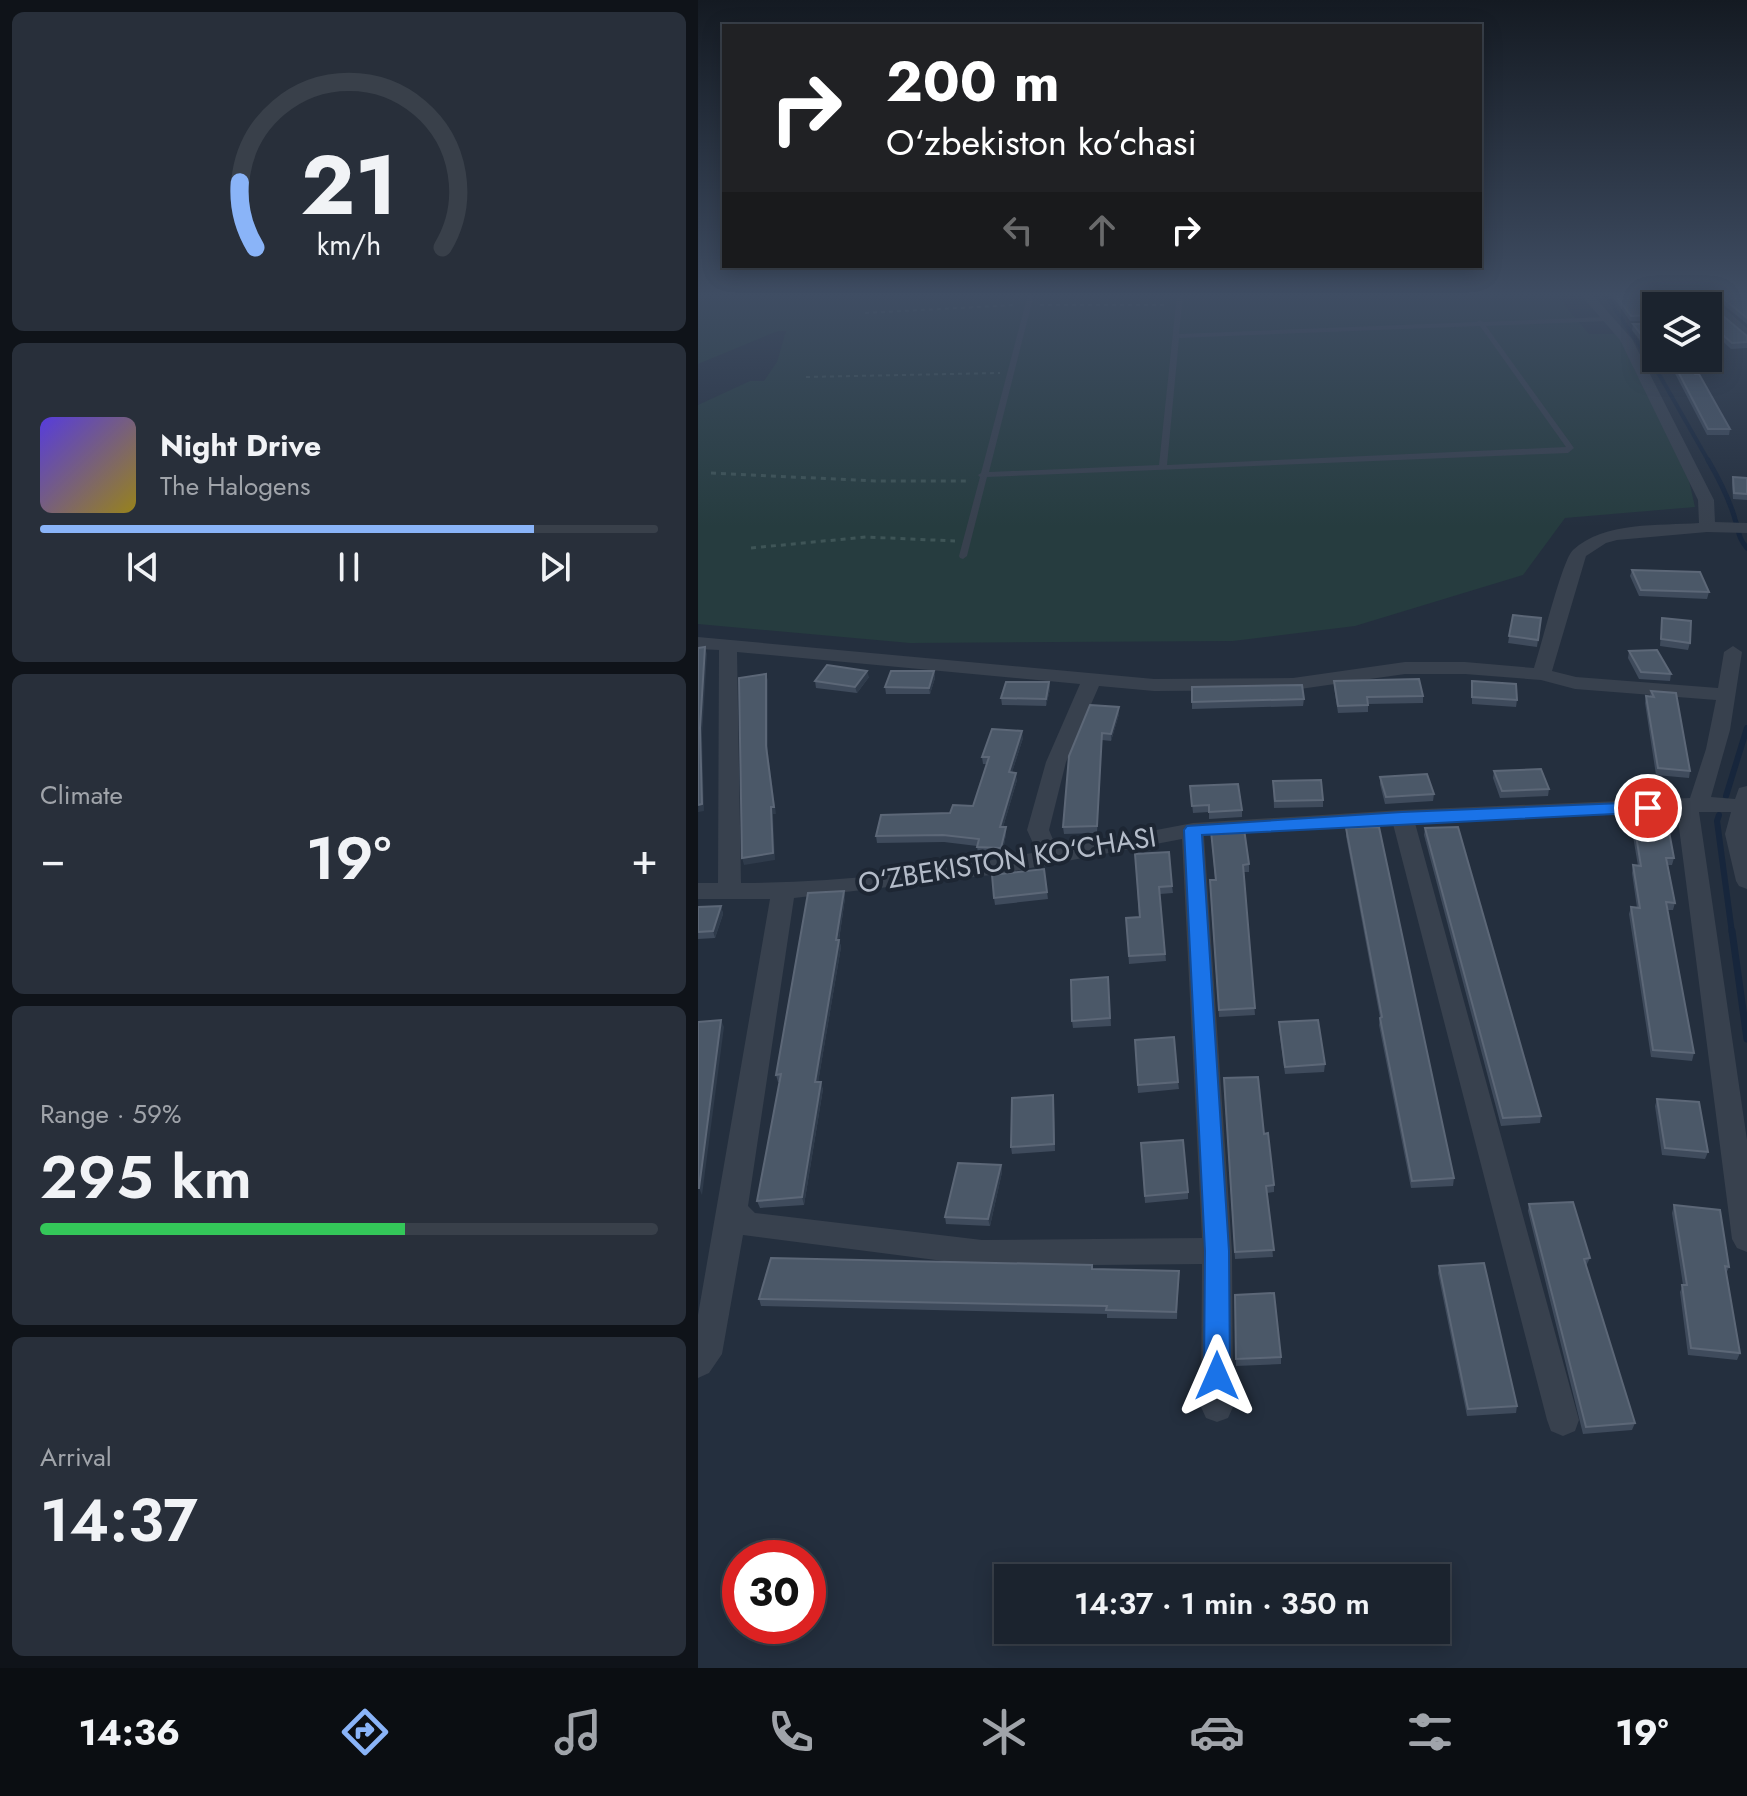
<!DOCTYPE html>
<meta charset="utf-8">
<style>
body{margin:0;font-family:Jost,sans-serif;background:#282f3a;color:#f1f3f6;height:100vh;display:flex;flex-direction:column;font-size:30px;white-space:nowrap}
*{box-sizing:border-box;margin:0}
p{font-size:26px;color:#a0a4aa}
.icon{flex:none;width:44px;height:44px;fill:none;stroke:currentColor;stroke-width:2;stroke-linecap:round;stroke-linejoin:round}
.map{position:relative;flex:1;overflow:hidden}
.details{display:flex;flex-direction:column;gap:12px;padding:12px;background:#0f1319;width:698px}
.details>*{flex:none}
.banner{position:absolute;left:24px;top:24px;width:760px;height:244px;border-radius:0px;box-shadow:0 4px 20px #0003,0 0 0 2px #39404a;background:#202124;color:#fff;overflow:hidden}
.buttons{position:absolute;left:944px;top:292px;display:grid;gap:16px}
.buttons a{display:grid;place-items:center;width:80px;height:80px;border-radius:0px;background:#1b232e;box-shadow:0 4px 20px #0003,0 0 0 2px #39404a;font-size:40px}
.speed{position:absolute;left:24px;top:1540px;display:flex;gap:16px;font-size:40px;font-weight:700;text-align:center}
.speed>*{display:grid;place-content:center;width:104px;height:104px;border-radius:50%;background:#1b232e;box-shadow:0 4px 20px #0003,0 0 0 2px #39404a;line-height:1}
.speed .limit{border:12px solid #d22;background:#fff;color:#111}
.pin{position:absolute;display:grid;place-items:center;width:68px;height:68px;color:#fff;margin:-34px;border:4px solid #fff;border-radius:50%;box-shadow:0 2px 8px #0007}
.me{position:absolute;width:88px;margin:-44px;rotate:0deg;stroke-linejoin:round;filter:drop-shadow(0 0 6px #0008)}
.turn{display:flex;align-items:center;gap:28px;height:168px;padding:0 32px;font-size:36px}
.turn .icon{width:104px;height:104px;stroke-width:2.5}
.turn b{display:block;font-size:56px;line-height:68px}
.lanes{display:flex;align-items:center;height:76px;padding:0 32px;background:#0003;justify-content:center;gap:40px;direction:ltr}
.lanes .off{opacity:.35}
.big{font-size:60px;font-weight:600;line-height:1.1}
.details .card{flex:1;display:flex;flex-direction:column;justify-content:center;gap:12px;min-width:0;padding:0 28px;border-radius:12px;background:#282f3a}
.details .dial{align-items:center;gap:0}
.dial svg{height:208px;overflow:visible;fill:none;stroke:#39404a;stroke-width:7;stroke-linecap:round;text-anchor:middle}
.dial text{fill:#f1f3f6;stroke:none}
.song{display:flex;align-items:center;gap:24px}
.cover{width:96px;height:96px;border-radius:12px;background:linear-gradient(135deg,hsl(250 70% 55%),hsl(50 70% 35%))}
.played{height:8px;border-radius:4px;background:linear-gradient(90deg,#8ab4f8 80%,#39404a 80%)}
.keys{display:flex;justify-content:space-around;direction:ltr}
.heat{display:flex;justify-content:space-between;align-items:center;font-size:44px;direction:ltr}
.charge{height:12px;border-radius:6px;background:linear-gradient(90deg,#34c759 59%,#39404a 0)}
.trip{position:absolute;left:296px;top:1564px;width:456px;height:80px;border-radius:0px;background:#1b232e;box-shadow:0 4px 20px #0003,0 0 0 2px #39404a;font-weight:600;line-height:80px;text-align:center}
.dock{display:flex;height:128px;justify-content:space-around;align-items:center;background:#0b0e12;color:#a0a4aa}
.dock .icon{width:56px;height:56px}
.dock .current{color:#8ab4f8}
.dock b{font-size:36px;color:#f1f3f6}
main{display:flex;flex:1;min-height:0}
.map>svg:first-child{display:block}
.green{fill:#263c3f}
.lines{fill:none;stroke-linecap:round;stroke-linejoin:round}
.stream-far3{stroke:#17263c;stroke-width:4}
.stream-far2{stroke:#17263c;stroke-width:5}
.stream-far1{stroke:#17263c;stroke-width:6}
.stream{stroke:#17263c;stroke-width:7}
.path-far1{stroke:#3f5557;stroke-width:2;stroke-dasharray:4 4;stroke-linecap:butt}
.path{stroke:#3f5557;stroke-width:3;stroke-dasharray:5 5;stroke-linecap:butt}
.lane{fill:#38414e;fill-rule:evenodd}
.street{fill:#38414e;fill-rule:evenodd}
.wall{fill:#3f4b5c}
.shaded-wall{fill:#2f3b4b}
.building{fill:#4b5868;stroke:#5c6777;stroke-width:2}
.route{fill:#1a73e8;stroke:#114b97;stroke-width:2}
.labels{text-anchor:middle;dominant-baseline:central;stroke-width:8;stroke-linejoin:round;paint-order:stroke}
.street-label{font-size:28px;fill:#b4bcc9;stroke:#1d2633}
</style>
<main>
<section class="details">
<div class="card dial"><svg viewBox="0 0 100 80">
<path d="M14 69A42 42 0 1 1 86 69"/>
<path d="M14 69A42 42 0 0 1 8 44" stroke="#8ab4f8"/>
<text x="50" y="56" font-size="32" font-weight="700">21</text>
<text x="50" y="72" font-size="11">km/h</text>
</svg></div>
<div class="card">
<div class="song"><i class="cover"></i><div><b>Night Drive</b><p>The Halogens</p></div></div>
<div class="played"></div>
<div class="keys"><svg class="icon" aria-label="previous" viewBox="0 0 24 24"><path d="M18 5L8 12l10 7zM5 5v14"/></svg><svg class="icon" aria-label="pause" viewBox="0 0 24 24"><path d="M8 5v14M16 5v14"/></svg><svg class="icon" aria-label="next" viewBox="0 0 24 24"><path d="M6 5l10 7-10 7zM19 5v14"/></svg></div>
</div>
<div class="card"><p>Climate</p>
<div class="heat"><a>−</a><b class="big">19°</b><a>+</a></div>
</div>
<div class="card"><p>Range · 59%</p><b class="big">295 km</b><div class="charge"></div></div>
<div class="card"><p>Arrival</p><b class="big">14:37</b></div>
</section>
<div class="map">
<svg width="1049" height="1668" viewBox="0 0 1049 1668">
<rect width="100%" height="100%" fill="#242f3e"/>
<!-- green -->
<polygon class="green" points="0,294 857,294 891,334 920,334 986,459 997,507 867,518 825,575 657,626 535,641 212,643 0,624 0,405 52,381 66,381 79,362 88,331 80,331 0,364"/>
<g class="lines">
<!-- stream-far3 -->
<polyline class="stream-far3" points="907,294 962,376 1011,462"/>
<!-- stream-far2 -->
<path class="stream-far2" d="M1010,460C1021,479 1031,498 1037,519C1041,531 1040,538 1049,548"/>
<!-- stream-far1 -->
<g class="stream-far1">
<polyline points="1028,796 1049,728"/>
<polyline points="1021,815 1019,821 1034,933"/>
</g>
<!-- stream -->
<polyline class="stream" points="1034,931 1049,1039"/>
<!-- path-far1 -->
<g class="path-far1">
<polyline points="342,305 469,305"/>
<polyline points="167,313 317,305"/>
<polyline points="108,377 302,373"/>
</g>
<!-- path -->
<g class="path">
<polyline points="13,473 177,481 272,481"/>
<polyline points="53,548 168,537 257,541"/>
</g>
<!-- lane -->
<path class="lane" d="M330,294H336L291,472L461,465L479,294H485L481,334L779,322L782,320L785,322L909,317L912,319L909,321L788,326L876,448L870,453L289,477L269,556L265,559L262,558L261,556L282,477L280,475L283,473ZM782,326L868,447L469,465L481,338Z"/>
<!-- street -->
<g class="street">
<path d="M882,294H894L934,339L1016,500L1017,522L1049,523V533L1009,532L919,540L908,543L888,556L854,671L878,677L1020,688L1026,652L1035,646L1044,652L1032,730L1013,797L1037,799L1041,788L1049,786V889L1041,886L1038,881L1027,834L1033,812H1001L1049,1140V1252L1039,1248L1034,1239L979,812L717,823L881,1420L877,1431L865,1436L853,1431L849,1420L695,824L506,836L534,1251L535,1407L530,1418L519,1422L508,1418L503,1407L504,1264L284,1266L45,1235L24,1354L11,1373L0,1378V1315L72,899H0V883H20L21,650L0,649V637L456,679L595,678L707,662H767L836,668C843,648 864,560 875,550C906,521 962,526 1001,523L1000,500L922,340ZM39,652L382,684L348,762L329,830L339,852C242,871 141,883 43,883ZM707,674H767L843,680L877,689L1018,700L1008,749L992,798L704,810L495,823L359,849L351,830L368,762L401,686L456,691L595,690ZM484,839L504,1238L284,1240L57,1213L50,1206L96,898L301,874Z"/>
<path d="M984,294C1013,292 1028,310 1049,328V339L1007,304Z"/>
</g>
</g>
<!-- wall -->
<g class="wall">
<polygon points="913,294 948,294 958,308 958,321 932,321"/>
<polygon points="970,294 988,294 1007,301 1049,336 1049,348 1033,349 1010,328 1010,306 984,306"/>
<polygon points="1005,294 1049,294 1049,324 1021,301"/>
<polygon points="935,324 958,328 958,355 954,356 934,330"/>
<polygon points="969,358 983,358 1032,429 1031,435 1009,435"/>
<polygon points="1035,477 1049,478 1049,500 1035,499 1034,483"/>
<polygon points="934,570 1011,592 1009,599 941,596 932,576"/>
<polygon points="815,615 843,618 839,647 810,643"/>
<polygon points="964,618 992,643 990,650 962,646"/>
<polygon points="931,651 973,674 972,681 941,679 930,658"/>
<polygon points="236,671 237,678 232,694 188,694 187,687"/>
<polygon points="171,677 159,693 118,688 117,681"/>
<polygon points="636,681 725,696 725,703 670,704 670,712 640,713 636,687"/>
<polygon points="774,681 819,700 818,707 774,704"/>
<polygon points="351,682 352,689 348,706 304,705 303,698"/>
<polygon points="494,687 606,699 605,706 494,709"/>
<polygon points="953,691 992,771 991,778 958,775 947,703 948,696 952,696"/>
<polygon points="421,714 413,741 404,740 399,833 366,834 365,827 371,756"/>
<polygon points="325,738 314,772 319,780 305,827 308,827 308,834 304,855 280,854 279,846 246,842 179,843 178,836 275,806 289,764 285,764 284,757"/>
<polygon points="796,771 851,789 850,796 802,798 795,778"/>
<polygon points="682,777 736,794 735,801 687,804 682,784"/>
<polygon points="575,781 625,800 625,807 576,808"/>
<polygon points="493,793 544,810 544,817 511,819 511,812 495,813"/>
<polygon points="936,823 976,858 974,865 970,865 977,903 975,910 969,910 996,1053 994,1061 953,1057 931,914 933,907 939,908 934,873 935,865 940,866 934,830"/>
<polygon points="648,828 756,1178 755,1186 713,1188 681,1025 682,1018 648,836"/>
<polygon points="727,828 843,1116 842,1123 803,1126 726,835"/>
<polygon points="513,831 551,864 551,872 546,872 557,1015 521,1017 512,888 517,880"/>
<polygon points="437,854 474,886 475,893 462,894 468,961 431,964 428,918 441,918"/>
<polygon points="346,869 350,899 297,905 296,898"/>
<polygon points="146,891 147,898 141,940 143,947 120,1082 125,1089 106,1205 62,1208 59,1201 82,1082 80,1082 78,1075"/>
<polygon points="23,906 25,914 17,938 0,939 0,907"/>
<polygon points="410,977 413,1026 375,1028 374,1021"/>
<polygon points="581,1022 627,1064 626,1072 587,1074 581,1029"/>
<polygon points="437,1040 480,1082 481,1089 440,1093"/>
<polygon points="526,1086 566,1134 576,1185 576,1192 569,1193 575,1257 537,1259"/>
<polygon points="959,1099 1010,1152 1007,1159 964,1155 957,1106"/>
<polygon points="356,1102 357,1151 314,1154 313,1147"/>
<polygon points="443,1143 490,1192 490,1199 447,1203"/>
<polygon points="303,1165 304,1172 292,1226 248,1224 247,1217"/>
<polygon points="831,1204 892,1258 888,1266 937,1423 934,1430 885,1434 830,1211"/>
<polygon points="976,1205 1031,1267 1028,1274 1042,1353 1039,1360 990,1355 982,1292 985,1285 974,1213"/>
<polygon points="394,1265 395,1269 481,1271 479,1319 409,1318 409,1314 63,1306 61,1299"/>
<polygon points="741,1266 819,1406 818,1413 769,1416 740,1273"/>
<polygon points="537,1295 583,1357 583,1364 538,1366"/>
</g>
<!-- shaded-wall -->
<g class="shaded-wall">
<polygon points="7,647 9,654 4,735 6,811 0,812 2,728"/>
<polygon points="169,671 171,677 159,693 157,687"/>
<polygon points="236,671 237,678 232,694 231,688"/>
<polygon points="68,674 70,680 70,753 78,814 75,814 77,860 46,865 44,858 73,807 68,746"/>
<polygon points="351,682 352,689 348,706 348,699"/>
<polygon points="421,707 421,714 413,741 413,734"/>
<polygon points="324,731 325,738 312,779 311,772"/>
<polygon points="318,773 319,780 303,834 302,827"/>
<polygon points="308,827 308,834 304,855 303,848"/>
<polygon points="146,891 147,898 141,940 143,947 119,1089 117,1082"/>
<polygon points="23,906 25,914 17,938 15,931"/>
<polygon points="23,1020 26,1027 4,1195 1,1188"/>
<polygon points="123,1082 125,1089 106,1205 104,1197"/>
<polygon points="303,1165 304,1172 292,1226 290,1219"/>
</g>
<!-- building -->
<g class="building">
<polygon points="917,294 948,294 958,308 958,315 933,316"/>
<polygon points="977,294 988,294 1007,301 1049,336 1049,342 1034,343 1010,322 1010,306 992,306"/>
<polygon points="1017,294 1049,294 1049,318 1022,296"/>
<polygon points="935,324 954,324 958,328 958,350 955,350"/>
<polygon points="973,358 983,358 997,374 1001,374 1032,429 1010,429"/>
<polygon points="1035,477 1049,478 1049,494 1036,493"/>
<polygon points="934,570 1002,572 1011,592 943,590"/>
<polygon points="815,615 843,618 840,640 811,636"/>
<polygon points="964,618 993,621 992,643 963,639"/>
<polygon points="7,647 2,728 4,804 0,805 0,648"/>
<polygon points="959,650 973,674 943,672 931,651"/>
<polygon points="129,665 169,671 157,687 117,681"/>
<polygon points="193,671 236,671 231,688 187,687"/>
<polygon points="68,674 68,746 76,807 73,807 75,853 44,858 41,678"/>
<polygon points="721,679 725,696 669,697 670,705 640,706 636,681"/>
<polygon points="774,681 818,684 819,700 774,697"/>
<polygon points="308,682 351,682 348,699 303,698"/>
<polygon points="604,685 606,699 494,702 494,687"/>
<polygon points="953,691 978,693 992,771 960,768 948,696 956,697"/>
<polygon points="392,705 421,707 413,734 404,733 399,826 365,827 371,756"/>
<polygon points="294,729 324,731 311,772 318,773 302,827 308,827 303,848 279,847 281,839 245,835 178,836 183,815 252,813 255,805 275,806 291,757 284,757"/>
<polygon points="843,769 851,789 804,791 796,771"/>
<polygon points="729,774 736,794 688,797 682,777"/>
<polygon points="623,780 625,800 577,801 575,781"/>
<polygon points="540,784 544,810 511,812 511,805 494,806 492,786"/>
<polygon points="936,823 970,826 976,858 968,858 977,903 968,902 996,1053 955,1050 933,907 942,908 935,865 943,866"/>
<polygon points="681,827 756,1178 714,1181 682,1018 684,1017 648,828"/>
<polygon points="760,827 843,1116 805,1118 727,828"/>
<polygon points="546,829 551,864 545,865 557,1008 521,1010 512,880 518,880 513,831"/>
<polygon points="471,852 474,886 461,887 467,954 431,956 428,918 442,917 437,854"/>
<polygon points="346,869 349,892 296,898 294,875"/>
<polygon points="146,891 138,940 141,940 117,1082 123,1082 104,1197 59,1201 83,1074 78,1075 110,893"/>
<polygon points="23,906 15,931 0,932 0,907"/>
<polygon points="410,977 412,1018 374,1021 373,980"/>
<polygon points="23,1020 1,1188 0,1188 0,1022"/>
<polygon points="620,1020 627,1064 587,1067 581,1022"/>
<polygon points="476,1037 480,1082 440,1085 437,1040"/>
<polygon points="560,1077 566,1134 570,1133 576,1185 568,1186 576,1250 537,1252 526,1078"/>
<polygon points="355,1095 356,1144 313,1147 314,1098"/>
<polygon points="959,1099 1001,1102 1010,1152 967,1148"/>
<polygon points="485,1140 490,1192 447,1196 443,1143"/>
<polygon points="260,1163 303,1165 290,1219 247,1217"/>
<polygon points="875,1202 892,1258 886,1259 937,1423 888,1427 831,1204"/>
<polygon points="976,1205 1022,1210 1031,1267 1027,1266 1042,1353 993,1348 984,1285 989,1285"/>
<polygon points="73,1258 394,1265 394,1269 481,1271 478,1312 408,1310 409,1306 61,1299"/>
<polygon points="786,1263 819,1406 770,1409 741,1266"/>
<polygon points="576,1293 583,1357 538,1359 537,1295"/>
</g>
<!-- sky -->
<linearGradient id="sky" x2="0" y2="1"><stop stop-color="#141a22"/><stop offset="0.56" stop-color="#3f4d63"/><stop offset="1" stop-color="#3f4d63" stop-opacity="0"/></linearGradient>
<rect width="1049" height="527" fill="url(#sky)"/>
<!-- route -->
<polygon class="route" points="950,802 956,804 959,808 956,812 504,835 531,1251 532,1376 529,1384 519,1388 510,1384 506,1376 507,1251 486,830 489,826 704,812"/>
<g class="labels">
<!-- street labels -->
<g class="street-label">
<text transform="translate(309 860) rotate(-9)">O‘ZBEKISTON KO‘CHASI</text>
</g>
</g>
</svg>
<div class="buttons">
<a><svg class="icon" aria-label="layers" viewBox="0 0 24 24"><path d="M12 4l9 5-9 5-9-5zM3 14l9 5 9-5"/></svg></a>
</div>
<div class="speed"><div class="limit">30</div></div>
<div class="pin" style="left:950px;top:808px;background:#d93025"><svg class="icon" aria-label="arrive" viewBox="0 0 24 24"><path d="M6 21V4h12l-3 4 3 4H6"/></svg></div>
<svg class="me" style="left:519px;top:1376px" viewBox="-20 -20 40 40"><path d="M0-17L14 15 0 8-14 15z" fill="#1a73e8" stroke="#fff" stroke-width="4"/></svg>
<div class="trip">14:37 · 1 min · 350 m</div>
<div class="banner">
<div class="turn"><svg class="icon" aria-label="right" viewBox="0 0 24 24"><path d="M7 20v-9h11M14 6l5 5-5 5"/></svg><div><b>200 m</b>O‘zbekiston ko‘chasi</div></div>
<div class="lanes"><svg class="icon off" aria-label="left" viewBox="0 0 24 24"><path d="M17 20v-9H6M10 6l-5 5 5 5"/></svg><svg class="icon off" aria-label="ahead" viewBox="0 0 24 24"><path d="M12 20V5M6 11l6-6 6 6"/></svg><svg class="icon" aria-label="right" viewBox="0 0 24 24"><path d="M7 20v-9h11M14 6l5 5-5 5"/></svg></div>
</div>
</div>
</main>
<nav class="dock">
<b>14:36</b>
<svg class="icon current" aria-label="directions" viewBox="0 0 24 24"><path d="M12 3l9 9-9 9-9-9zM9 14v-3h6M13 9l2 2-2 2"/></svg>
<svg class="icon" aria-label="music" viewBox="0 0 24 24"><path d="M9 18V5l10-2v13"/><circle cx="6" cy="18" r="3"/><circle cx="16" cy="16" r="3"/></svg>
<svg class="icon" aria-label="phone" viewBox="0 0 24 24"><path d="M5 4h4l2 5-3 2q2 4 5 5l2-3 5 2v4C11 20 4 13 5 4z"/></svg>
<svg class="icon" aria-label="climate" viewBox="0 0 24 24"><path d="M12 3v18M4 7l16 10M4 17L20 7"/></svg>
<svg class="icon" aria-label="car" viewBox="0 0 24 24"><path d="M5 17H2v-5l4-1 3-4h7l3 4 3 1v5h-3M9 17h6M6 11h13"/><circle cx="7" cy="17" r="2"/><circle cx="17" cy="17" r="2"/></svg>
<svg class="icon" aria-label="filters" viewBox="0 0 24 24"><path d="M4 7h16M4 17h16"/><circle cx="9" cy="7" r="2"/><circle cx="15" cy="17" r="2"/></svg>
<b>19°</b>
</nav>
